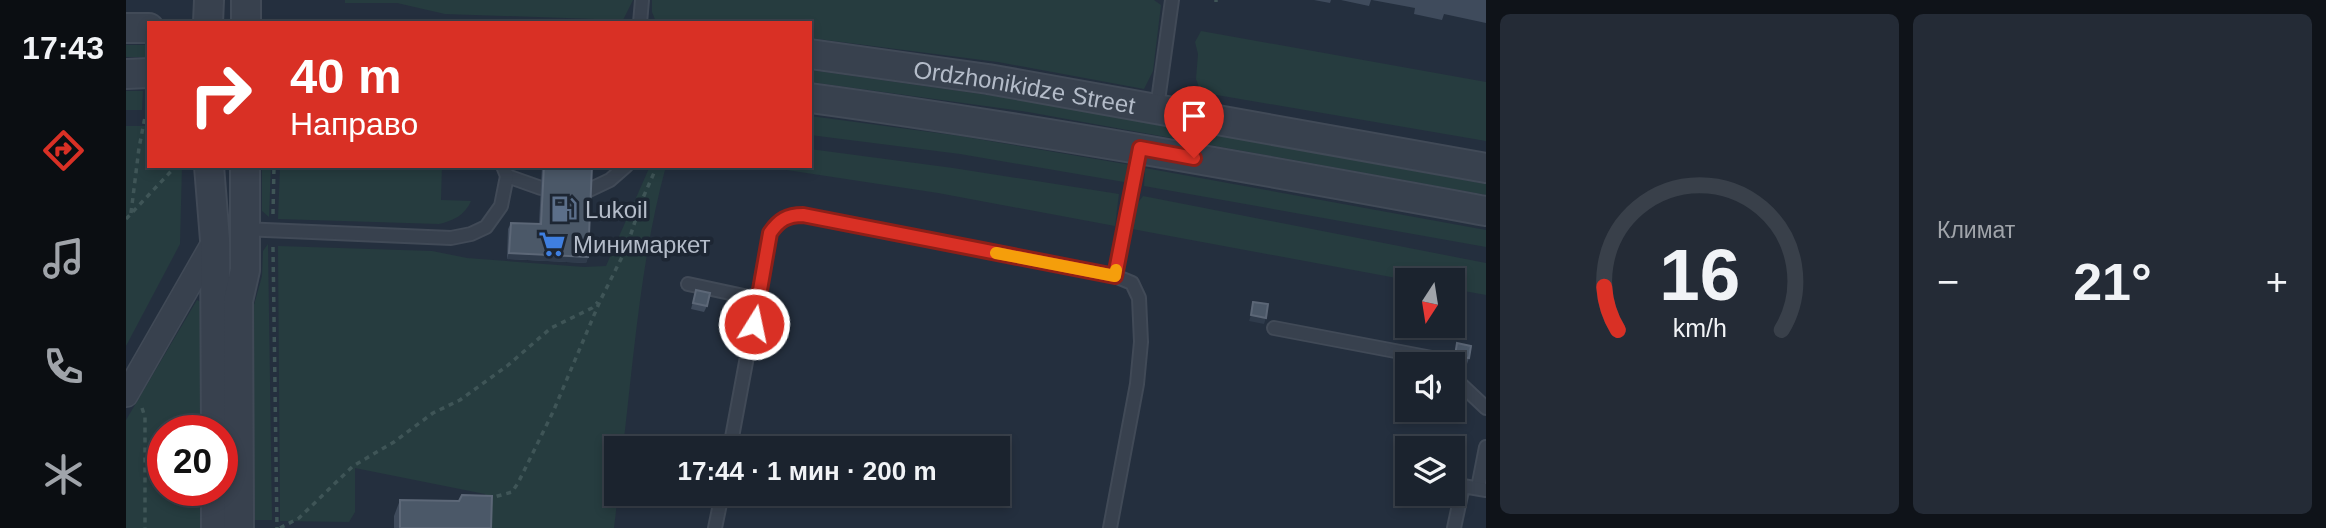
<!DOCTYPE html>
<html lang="ru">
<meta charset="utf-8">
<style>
body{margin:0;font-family:Arial,sans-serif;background:#242b36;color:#f1f3f6;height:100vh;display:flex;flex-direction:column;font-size:26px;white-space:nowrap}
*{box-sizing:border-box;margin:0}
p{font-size:23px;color:#a0a4aa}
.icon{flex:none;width:38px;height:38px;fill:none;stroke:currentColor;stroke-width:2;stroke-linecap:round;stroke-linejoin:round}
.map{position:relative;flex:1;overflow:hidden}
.details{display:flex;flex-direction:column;gap:14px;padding:14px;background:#0f1319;width:840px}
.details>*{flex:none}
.hud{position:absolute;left:21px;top:21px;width:665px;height:147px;border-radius:0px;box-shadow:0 4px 10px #0003,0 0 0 2px #39404a;background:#d93025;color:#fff;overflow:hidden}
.needle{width:46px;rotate:192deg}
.controls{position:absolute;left:1269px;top:268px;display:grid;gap:14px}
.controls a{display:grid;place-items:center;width:70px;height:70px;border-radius:0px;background:#1b232e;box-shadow:0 4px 10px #0003,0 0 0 2px #39404a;font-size:35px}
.speed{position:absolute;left:21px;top:415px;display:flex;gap:14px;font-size:35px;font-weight:700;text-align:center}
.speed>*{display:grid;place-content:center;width:91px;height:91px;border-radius:50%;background:#1b232e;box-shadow:0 4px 10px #0003,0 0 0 2px #39404a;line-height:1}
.speed .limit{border:10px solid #d22;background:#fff;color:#111}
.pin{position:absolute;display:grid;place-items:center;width:60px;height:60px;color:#fff;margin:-72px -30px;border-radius:50% 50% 50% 0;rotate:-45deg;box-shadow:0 0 7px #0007}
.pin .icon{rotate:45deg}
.me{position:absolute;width:77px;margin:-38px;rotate:10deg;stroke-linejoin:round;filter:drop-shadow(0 0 5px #0008)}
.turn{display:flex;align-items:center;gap:24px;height:147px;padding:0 28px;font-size:32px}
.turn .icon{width:91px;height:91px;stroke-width:2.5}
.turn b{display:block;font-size:49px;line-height:60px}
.big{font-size:52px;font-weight:600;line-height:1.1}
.details .tile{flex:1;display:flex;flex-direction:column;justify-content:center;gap:10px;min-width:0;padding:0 24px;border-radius:10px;background:#242b36}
.details .dial{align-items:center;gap:0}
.dial svg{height:182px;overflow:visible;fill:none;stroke:#39404a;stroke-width:7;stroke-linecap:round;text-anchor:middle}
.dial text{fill:#f1f3f6;stroke:none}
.heat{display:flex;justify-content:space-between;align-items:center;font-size:38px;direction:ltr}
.details .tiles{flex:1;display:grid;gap:14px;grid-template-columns:repeat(2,1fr)}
.trip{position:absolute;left:478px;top:436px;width:406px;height:70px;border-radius:0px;background:#1b232e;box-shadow:0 4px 10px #0003,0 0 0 2px #39404a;font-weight:600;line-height:70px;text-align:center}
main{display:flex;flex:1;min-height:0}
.dock{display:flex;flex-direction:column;width:126px;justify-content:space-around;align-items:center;background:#0b0e12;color:#a0a4aa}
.dock .icon{width:49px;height:49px}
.dock .on{color:#d93025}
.dock b{font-size:32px;color:#f1f3f6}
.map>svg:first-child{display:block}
.green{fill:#263c3f}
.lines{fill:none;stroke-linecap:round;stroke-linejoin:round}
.service-casing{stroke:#414a57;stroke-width:16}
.minor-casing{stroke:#414a57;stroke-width:26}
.tertiary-casing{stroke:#414a57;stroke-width:32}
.path{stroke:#3f5557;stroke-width:3.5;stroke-dasharray:5 5;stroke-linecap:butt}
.service{stroke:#38414e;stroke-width:12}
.minor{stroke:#38414e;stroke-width:23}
.tertiary{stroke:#38414e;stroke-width:28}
.wall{fill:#3f4b5c}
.shaded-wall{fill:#2f3b4b}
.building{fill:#4b5868;stroke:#5c6777;stroke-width:2}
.route-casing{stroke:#8d1f18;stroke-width:18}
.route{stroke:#d93025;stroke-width:12}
.slow{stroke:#f59e0b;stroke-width:12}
.labels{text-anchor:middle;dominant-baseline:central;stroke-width:7;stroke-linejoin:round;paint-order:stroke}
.street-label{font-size:24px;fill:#b4bcc9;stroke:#1d2633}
.poi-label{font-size:24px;fill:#b4bcc9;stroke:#1d2633;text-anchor:start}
</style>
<main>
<nav class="dock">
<b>17:43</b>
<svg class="icon on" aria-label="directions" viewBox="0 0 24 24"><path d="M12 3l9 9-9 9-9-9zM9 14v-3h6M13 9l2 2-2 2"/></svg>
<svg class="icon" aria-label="music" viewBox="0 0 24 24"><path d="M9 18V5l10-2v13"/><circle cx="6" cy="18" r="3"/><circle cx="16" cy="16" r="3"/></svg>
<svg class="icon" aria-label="phone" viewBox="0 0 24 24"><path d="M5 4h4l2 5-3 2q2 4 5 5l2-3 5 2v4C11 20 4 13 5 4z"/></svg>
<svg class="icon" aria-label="climate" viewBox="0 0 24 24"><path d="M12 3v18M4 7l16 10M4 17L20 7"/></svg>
</nav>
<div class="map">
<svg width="1360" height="528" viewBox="0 0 1360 528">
<rect width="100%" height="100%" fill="#242f3e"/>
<!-- green -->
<g class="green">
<polygon points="219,0 507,0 497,20 319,14 271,3 219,3"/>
<polygon points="526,0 1028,0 1035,5 1027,71 1018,89 872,62 684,38 684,23 530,22 526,12"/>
<polygon points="1075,31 1360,82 1360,141 1085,94 1074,90 1070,79 1072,54 1069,42"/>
<rect x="0" y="45" width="23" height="12"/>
<polygon points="684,70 904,101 1360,184 1360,195 902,112 684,82"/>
<polygon points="0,91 17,91 16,110 0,110"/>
<polygon points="684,116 834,136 1005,165 1002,180 998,182 834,154 684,135"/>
<polygon points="0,126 23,126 23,166 56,166 54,244 0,346"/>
<polygon points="684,149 827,168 993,194 989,226 812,193 635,166 684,166"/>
<polygon points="136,166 145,166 143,217 136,211"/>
<path d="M154,166H316L315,200L345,201C339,215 327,221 313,224L152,219Z"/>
<path d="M524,166H540C515,258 508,354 497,448H490V494H492L488,528H361L362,509L359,494L229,468V512L223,522L154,521L152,246L306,251L341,258L458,267L480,266Z"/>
<polygon points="1019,168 1360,230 1360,247 1018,186"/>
<polygon points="1017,196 1360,263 1360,295 1327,289 1326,280 1281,280 1006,229 1010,205"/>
<polygon points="142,244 146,520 125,520 126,312 136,276 137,251"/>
<polygon points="71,300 77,303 79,430 37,430 37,490 79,490 79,528 0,528 0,420"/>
</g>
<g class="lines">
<!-- service casing -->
<g class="service-casing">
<g id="service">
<polyline points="514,23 516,0"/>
<polyline points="1031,108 1046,0"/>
<polyline points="381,176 415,188"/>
<polyline points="463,190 484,180 500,166"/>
<polyline points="119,229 325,238 345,234 360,227 375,206 381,176 377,166"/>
<polyline points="989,276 1014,148"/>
<polyline points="562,284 632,299"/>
<polyline points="1148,328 1306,358 1313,364"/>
<polyline points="1326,376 1360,408"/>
<path d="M604,448L644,233C653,220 661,216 677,215L989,276L1006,283L1013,298L1015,342L1011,384L984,528"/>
<polyline points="1352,488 1360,447"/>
<polyline points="589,528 596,494"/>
<polyline points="1328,528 1337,486 1360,490"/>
</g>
</g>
<!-- minor casing -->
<g class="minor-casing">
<polyline id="minor" points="0,395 89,240"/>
</g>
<!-- tertiary casing -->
<g class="tertiary-casing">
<g id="tertiary">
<polyline points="82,23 83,0"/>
<polyline points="120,23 120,0"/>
<polyline points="0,28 23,28"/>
<path id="s1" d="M684,54L862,79L1360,168"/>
<polyline points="0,74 23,73"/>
<path d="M684,98C911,129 1135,170 1360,211"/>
<polyline points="83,166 89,240 90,430"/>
<polyline points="90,490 90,528"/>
<polyline points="113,528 112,301 119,270 119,166"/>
</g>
</g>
<!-- path -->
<g class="path">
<polyline points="1090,2 1090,0"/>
<polyline points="5,213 13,148 19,117"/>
<polyline points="147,214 148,166"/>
<polyline points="0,219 50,166"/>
<polyline points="147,247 151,528"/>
<polyline points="16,408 19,417 19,528"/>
<polyline points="361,499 386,492 392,483 427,412 474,301 500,249 516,200 531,166"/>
<polyline points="154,528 173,518 227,466 268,442 307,413 334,400 381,366 425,328 466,308 472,302"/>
</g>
<!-- service -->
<use href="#service" class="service"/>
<!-- minor -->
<use href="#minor" class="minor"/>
<!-- tertiary -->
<use href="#tertiary" class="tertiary"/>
</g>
<!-- wall -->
<g class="wall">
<polygon points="1188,0 1205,0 1204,3"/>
<polygon points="1215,0 1245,0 1243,6"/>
<polygon points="1246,0 1360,0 1360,23 1318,14 1316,20 1288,14 1289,8"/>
<polygon points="416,166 466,166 462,257 460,263 381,259 382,229 385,223 413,224"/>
<polygon points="570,290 581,306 578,312 565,309"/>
<polygon points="1331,343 1343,358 1341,364 1327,362"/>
<polygon points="274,500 365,528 268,528 268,516"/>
</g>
<!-- shaded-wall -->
<g class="shaded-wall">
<polygon points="383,253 462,257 460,263 381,259"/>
<polygon points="1125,315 1140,318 1138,324 1123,321"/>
</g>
<!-- building -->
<g class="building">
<polygon points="418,166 466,166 462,257 383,253 385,223 415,224"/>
<polygon points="570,290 584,293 581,306 567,303"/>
<polygon points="1127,302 1142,304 1140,318 1125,315"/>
<polygon points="1331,343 1345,346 1343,358 1329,356"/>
<polygon points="336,495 366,496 365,528 274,528 274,500 333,501"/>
</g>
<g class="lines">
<!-- route casing -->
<g class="route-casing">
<path id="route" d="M628,324L644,233C653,220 661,215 677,215L989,276L1014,148L1068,158"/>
</g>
<!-- route -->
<use href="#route" class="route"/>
<!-- slow -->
<polyline class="slow" points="870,253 989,276 990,270"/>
</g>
<!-- icons -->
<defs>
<g id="fuel-bare" transform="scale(2.1)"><path d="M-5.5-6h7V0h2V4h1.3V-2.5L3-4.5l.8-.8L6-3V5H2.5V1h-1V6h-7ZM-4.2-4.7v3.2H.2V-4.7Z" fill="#5c6f8a" stroke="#1d2633" stroke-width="2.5" paint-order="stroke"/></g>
<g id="supermarket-bare" transform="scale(2.1)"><path d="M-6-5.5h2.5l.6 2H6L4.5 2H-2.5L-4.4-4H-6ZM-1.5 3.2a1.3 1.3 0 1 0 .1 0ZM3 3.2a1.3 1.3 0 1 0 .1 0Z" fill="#3f7fe0" stroke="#1d2633" stroke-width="2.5" paint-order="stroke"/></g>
</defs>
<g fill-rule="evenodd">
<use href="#fuel-bare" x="438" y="209"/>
<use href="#supermarket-bare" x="426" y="244"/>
</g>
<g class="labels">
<!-- street labels -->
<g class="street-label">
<text stroke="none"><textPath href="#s1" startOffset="217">Ordzhonikidze Street</textPath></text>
</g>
<!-- poi labels -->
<g class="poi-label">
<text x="459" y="209">Lukoil</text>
<text x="447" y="244">Минимаркет</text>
</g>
</g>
</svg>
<div class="controls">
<a><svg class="needle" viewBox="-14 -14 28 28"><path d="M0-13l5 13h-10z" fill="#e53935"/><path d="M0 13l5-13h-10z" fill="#a0a4aa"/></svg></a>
<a><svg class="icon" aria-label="sound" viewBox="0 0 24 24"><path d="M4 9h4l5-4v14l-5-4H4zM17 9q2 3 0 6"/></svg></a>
<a><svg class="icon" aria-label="layers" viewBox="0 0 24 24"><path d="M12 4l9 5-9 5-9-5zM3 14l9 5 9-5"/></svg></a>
</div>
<div class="speed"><div class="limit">20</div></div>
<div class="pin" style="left:1068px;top:158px;background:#d93025"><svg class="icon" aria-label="arrive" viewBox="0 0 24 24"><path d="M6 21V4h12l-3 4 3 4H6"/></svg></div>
<svg class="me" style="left:628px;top:324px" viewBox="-20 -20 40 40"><circle r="17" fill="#d93025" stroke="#fff" stroke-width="3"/><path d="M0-11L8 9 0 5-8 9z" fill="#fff"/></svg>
<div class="trip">17:44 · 1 мин · 200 m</div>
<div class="hud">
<div class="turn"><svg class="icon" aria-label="right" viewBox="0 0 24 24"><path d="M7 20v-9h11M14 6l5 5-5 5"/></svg><div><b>40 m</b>Направо</div></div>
</div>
</div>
<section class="details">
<div class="tiles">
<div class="tile dial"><svg viewBox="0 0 100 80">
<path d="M14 69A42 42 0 1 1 86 69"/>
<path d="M14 69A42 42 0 0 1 8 50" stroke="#d93025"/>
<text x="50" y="56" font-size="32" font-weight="700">16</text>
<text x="50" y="72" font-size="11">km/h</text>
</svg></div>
<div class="tile"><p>Климат</p>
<div class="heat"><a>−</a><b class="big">21°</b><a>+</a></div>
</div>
</div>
</section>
</main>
